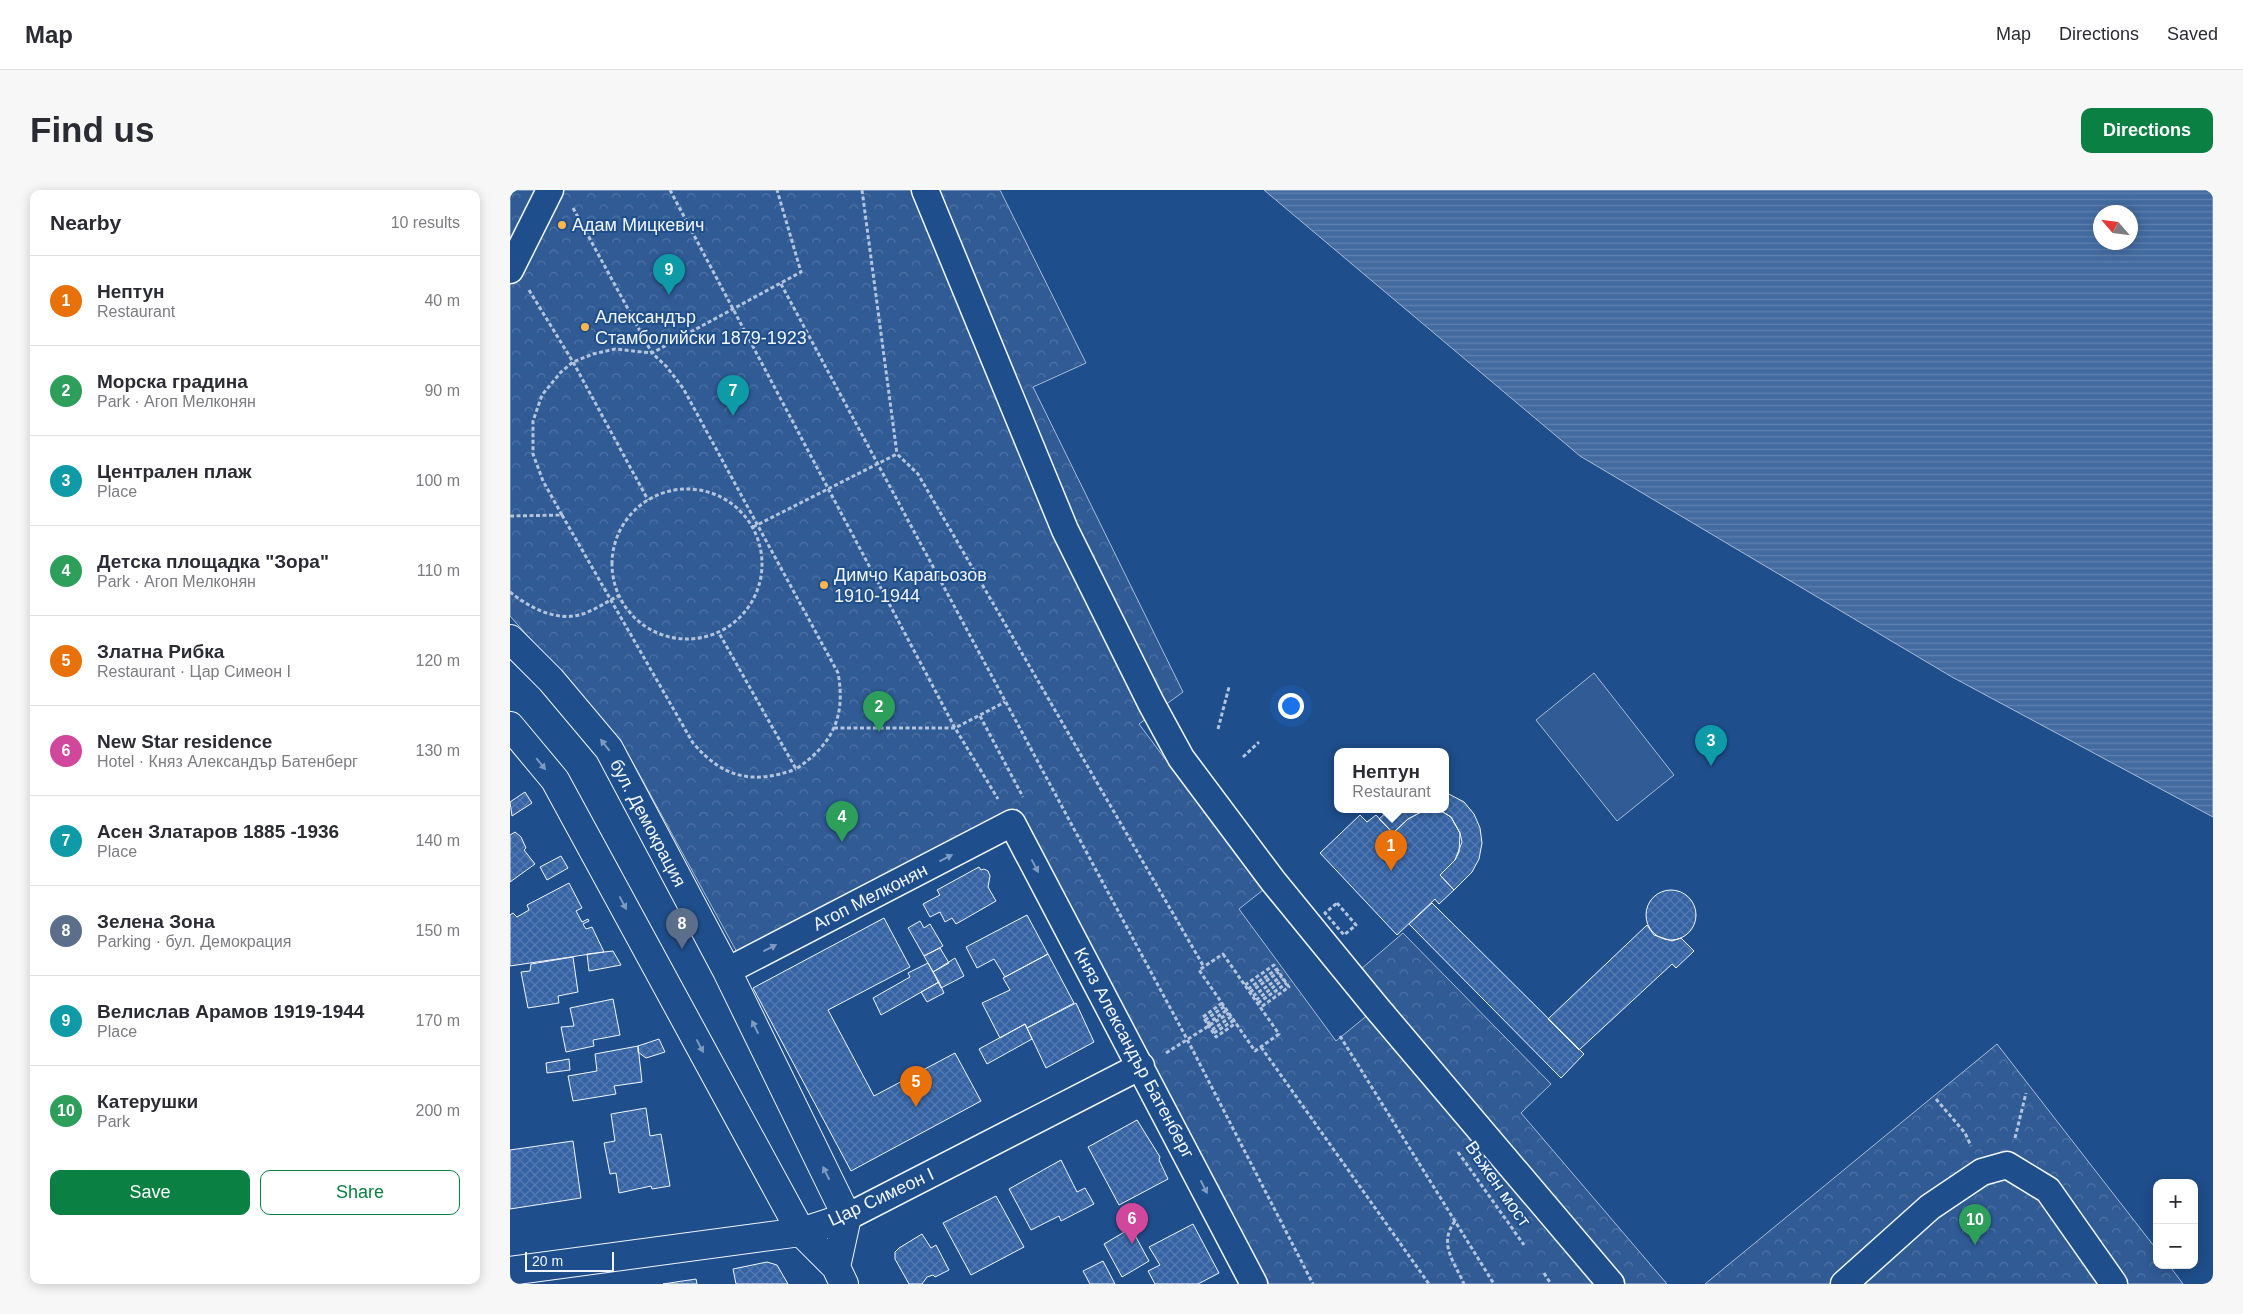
<!DOCTYPE html>
<meta charset="utf-8">
<style>
:root{--surface:#fff;--page:#f7f7f7;--text:#2b2b33;--muted:#7c7c81;--line:#e1e1e2;--accent:#0b8043}
body{margin:0;font-family:Arial,sans-serif;background:var(--page);color:var(--text)}
.controls{position:absolute;right:15px;bottom:15px;display:grid;overflow:hidden;border-radius:10px;box-shadow:0 2px 12px #0003}
.controls button{width:45px;height:45px;display:grid;place-items:center;padding:0;border:0;border-bottom:1px solid var(--line);background:var(--surface);color:var(--text);font:25px sans-serif}
.compass{position:absolute;left:1583px;top:15px;width:45px;height:45px;border-radius:50%;background:var(--surface);box-shadow:0 2px 12px #0003;rotate:298deg}
.scale{position:absolute;left:15px;bottom:12px;width:89px;box-sizing:border-box;padding-left:5px;border:2px solid #f2f6ff;border-top:0;font-size:14px;line-height:18px;white-space:nowrap;color:#f2f6ff;-webkit-text-stroke:4px #1f4e8c;paint-order:stroke}
.you{position:absolute;left:780px;top:515px;width:18px;height:18px;margin:-12px;border:4px solid #fff;border-radius:50%;background:#1a73e8;box-shadow:0 0 0 8px #1a73e833}
.badge{display:grid;place-items:center;width:32px;height:32px;border-radius:50%;background:var(--accent);color:#fff;font-size:16px;font-weight:700}
.pin{position:absolute;translate:-50% -41px;filter:drop-shadow(0 1px 2px #0008)}
.pin::after{content:'';position:absolute;top:26px;width:18px;height:15px;background:inherit;clip-path:polygon(0 0,100% 0,50% 100%)}
.popup{position:absolute;left:824px;top:558px;width:115px;height:65px;box-sizing:border-box;display:grid;place-content:center;border-radius:10px;background:var(--surface);filter:drop-shadow(0 1px 4px #0005);font-size:16px;white-space:nowrap;color:var(--muted)}
.popup b{font-size:19px;color:var(--text)}
.popup::after{content:'';position:absolute;left:50%;top:100%;margin-left:-10px;border:10px solid transparent;border-top-color:var(--surface)}
.list{margin:0;padding:0;list-style:none}
h2{display:flex;justify-content:space-between;align-items:center;height:65px;margin:0;padding:0 20px;font-size:21px}
h2 small{font-size:16px;font-weight:400;color:var(--muted)}
.list li{display:grid;grid-template-columns:32px 1fr auto;gap:15px;align-items:center;box-sizing:border-box;height:90px;padding:0 20px;border-top:1px solid var(--line)}
.list b{display:block;font-size:19px;white-space:nowrap}
.list p{margin:0;font-size:16px;white-space:nowrap;color:var(--muted)}
.list em{font-size:16px;font-style:normal;color:var(--muted)}
.actions{display:flex;gap:10px;padding:15px 20px}
.actions a{flex:1;padding:11px 0;border:1px solid var(--accent);border-radius:10px;text-align:center;font-size:18px;color:var(--accent)}
.actions .main{background:var(--accent);color:#fff}
.map{position:relative;flex:none;width:1703px;height:1094px;overflow:hidden;border-radius:10px}
header{display:flex;align-items:center;gap:30px;box-sizing:border-box;height:70px;padding:0 25px;background:var(--surface);border-bottom:1px solid var(--line)}
header strong{font-size:24px}
nav{display:flex;gap:28px;margin-inline-start:auto;font-size:18px}
.intro{display:flex;align-items:center;justify-content:space-between;box-sizing:border-box;height:120px;padding:0 30px}
h1{margin:0;font-size:35px}
.button{padding:12px 22px;border-radius:10px;background:var(--accent);color:#fff;font-size:18px;font-weight:700}
main{display:flex;gap:30px;padding:0 30px}
aside{flex:1;background:var(--surface);border-radius:10px;box-shadow:0 2px 12px #0003}
.map>svg:first-child{display:block}
.forest{fill:url(#forest-crowns);stroke:#a8bbd7}
.pitch{fill:#305b95;stroke:#a8bbd7}
.water{fill:url(#water-rules);stroke:#a8bbd7;fill-rule:evenodd}
.building{fill:url(#building-cross-hatch);stroke:#f2f6ff}
.lines{fill:none;stroke-linecap:round;stroke-linejoin:round}
.street-casing{stroke:#f2f6ff;stroke-width:29}
.secondary-casing{stroke:#f2f6ff;stroke-width:30}
.path{stroke:#b3c4dc;stroke-width:3;stroke-dasharray:4 2.5;stroke-linecap:butt}
.street{stroke:#1f4e8c;stroke-width:26}
.secondary{stroke:#1f4e8c;stroke-width:28}
.oneway{fill:#7e9ac0}
.poi-dot{fill:#ffb74d;stroke:#1f4e8c;stroke-width:2}
.labels{text-anchor:middle;stroke-width:4;stroke-linejoin:round;paint-order:stroke}
.poi-label{font-size:18px;fill:#f2f6ff;stroke:#1f4e8c;text-anchor:start}
.street-label{font-size:18px;fill:#f2f6ff;stroke:#1f4e8c}
</style>
<header>
<strong>Map</strong>
<nav><a>Map</a><a>Directions</a><a>Saved</a></nav>
</header>
<div class="intro"><h1>Find us</h1><a class="button">Directions</a></div>
<main>
<aside>
<h2>Nearby<small>10 results</small></h2>
<ul class="list">
<li><span class="badge" style="background:#e8710a">1</span><div><b>Нептун</b><p>Restaurant</p></div><em>40 m</em></li>
<li><span class="badge" style="background:#2e9e5b">2</span><div><b>Морска градина</b><p>Park · Агоп Мелконян</p></div><em>90 m</em></li>
<li><span class="badge" style="background:#0f9aa8">3</span><div><b>Централен плаж</b><p>Place</p></div><em>100 m</em></li>
<li><span class="badge" style="background:#2e9e5b">4</span><div><b>Детска площадка &quot;Зора&quot;</b><p>Park · Агоп Мелконян</p></div><em>110 m</em></li>
<li><span class="badge" style="background:#e8710a">5</span><div><b>Златна Рибка</b><p>Restaurant · Цар Симеон I</p></div><em>120 m</em></li>
<li><span class="badge" style="background:#d1479c">6</span><div><b>New Star residence</b><p>Hotel · Княз Александър Батенберг</p></div><em>130 m</em></li>
<li><span class="badge" style="background:#0f9aa8">7</span><div><b>Асен Златаров 1885 -1936</b><p>Place</p></div><em>140 m</em></li>
<li><span class="badge" style="background:#5c6f8a">8</span><div><b>Зелена Зона</b><p>Parking · бул. Демокрация</p></div><em>150 m</em></li>
<li><span class="badge" style="background:#0f9aa8">9</span><div><b>Велислав Арамов 1919-1944</b><p>Place</p></div><em>170 m</em></li>
<li><span class="badge" style="background:#2e9e5b">10</span><div><b>Катерушки</b><p>Park</p></div><em>200 m</em></li>
</ul>
<div class="actions"><a class="main">Save</a><a>Share</a></div>
</aside>
<div class="map">
<svg width="1703" height="1094" viewBox="0 0 1703 1094">
<defs>
<pattern id="forest-crowns" width="20" height="18" patternUnits="userSpaceOnUse" patternTransform="scale(1.25)"><rect width="20" height="18" fill="#305b95"/><path d="M2 6a3 3 0 1 1 6 0M12 15a3 3 0 1 1 6 0" fill="none" stroke="#4e73a5"/></pattern>
<pattern id="water-rules" width="6" height="5" patternUnits="userSpaceOnUse" patternTransform="scale(1.25)"><rect width="6" height="5" fill="#446ba0"/><path d="M0 2.5h6" fill="none" stroke="#5f81ae"/></pattern>
<pattern id="building-cross-hatch" width="8" height="8" patternUnits="userSpaceOnUse" patternTransform="scale(1.25)"><rect width="8" height="8" fill="#3563a3"/><path d="M0 0l8 8M0 8l8-8" fill="none" stroke="#537ab1"/></pattern>
</defs>
<rect width="100%" height="100%" fill="#1f4e8c"/>
<!-- forest -->
<path class="forest" d="M0 0H490L576 173 523 197 673 502 629 534 753 700 729 719 826 851 876 810 851 779 893 743 1041 894 1011 923 1157 1094H759L507 619 229 766 111 551 0 426Z
M1487 854 1647 1060V1075H1659L1673 1094H1195Z"/>
<!-- pitch -->
<path class="pitch" d="M1084 483 1164 585 1107 631 1026 530Z"/>
<!-- water -->
<path class="water" d="M754 0H1703V627L1442 487 1070 266ZM1590 22H1620V52H1590Z"/>
<!-- building -->
<path class="building" d="M15 602 22 613 2 626 0 612Z
M935 602 954 612 964 624 970 638 972 653 969 669 962 682 944 700 930 685 945 670 952 652 950 643 941 627 933 622 915 620 898 629 883 643 869 629 879 620H935Z
M915 620 933 622 941 627 950 643 949 662 945 670 930 685 944 700 929 714 925 709 887 745 810 663 850 625 857 632 866 625 883 643 898 629Z
M5 642 11 647 16 658 14 660 25 674 0 692V645Z
M51 666 58 678 37 690 30 677Z
M469 677 471 680 474 679 478 681 480 686 478 697 486 711 446 734 442 728 435 732 430 722 420 727 413 714 430 705 427 700Z
M59 693 72 718 66 721 72 732 78 729 79 731 73 734 76 739 82 737 94 762 0 776V725L3 723 7 727 19 720 17 715Z
M1136 725a25 25 0 1 1 50 0a25 25 0 1 1-50 0Z
M922 713 1074 864 1051 888 899 734Z
M517 725 538 764 495 787 484 769 467 778 456 757Z
M374 728 400 777 318 820 364 906 445 863 471 911 341 981 243 798Z
M410 731 414 738 420 734 433 756 414 766 398 738Z
M1137 735 1144 745 1162 751 1171 748 1184 761 1166 778 1162 774 1069 860 1038 829Z
M430 758 439 773 423 782 414 766Z
M103 761 111 775 79 781 77 764Z
M538 764 564 813 517 838 515 834 490 848 472 813 500 800 493 788Z
M63 767 68 802 48 806 49 813 18 818 11 782 20 781 21 774Z
M445 768 454 786 431 798 423 782Z
M418 773 429 792 371 825 363 808 400 787 398 783Z
M429 792 434 803 417 812 411 802Z
M103 809 110 845 83 850 84 856 56 862 51 837 64 836 60 818Z
M566 813 584 852 536 878 517 838Z
M515 834 522 849 477 874 469 859Z
M149 849 155 862 136 868 128 862V856Z
M128 856 132 892 104 896 106 904 63 911 58 886 87 881 85 864Z
M59 869 60 880 37 883 36 873Z
M136 918 140 946 151 944 160 996 142 999 141 996 109 1003 106 983 100 984 94 953 105 951 101 924Z
M627 930 650 967 649 970 658 989 609 1015 578 957Z
M63 951 71 1008 0 1019V960Z
M551 970 567 1002 575 998 584 1014 551 1031 549 1026 521 1040 499 999Z
M486 1006 514 1057 461 1085 433 1033Z
M683 1034 709 1083 688 1094H645L638 1081 650 1075 639 1057Z
M621 1038 639 1071 612 1087 594 1054Z
M412 1044 421 1058 426 1055 439 1080 425 1087 423 1085 417 1087 412 1094H399L385 1069V1062L389 1058Z
M593 1071 605 1094H580L573 1081Z
M257 1072 267 1075 278 1094H226L223 1079Z
M186 1089 187 1094H153Z"/>
<g class="lines">
<!-- street casing -->
<g class="street-casing">
<path id="street" d="M415 0 555 340 641 513 671 568 763 691 866 817 1101 1094
M0 80 40 0
M217 781 502 633 744 1094
M337 1027 631 876
M1334 1094 1420 1017 1472 982 1497 975 1538 1000 1604 1094"/>
</g>
<!-- secondary casing -->
<g class="secondary-casing">
<path id="secondary" d="M0 449 41 490 99 559 217 781 337 1027
M0 536 45 590 291 1042 326 1077 334 1094
M326 1077 337 1027
M0 1081 291 1042 337 1027"/>
</g>
<!-- path -->
<path class="path" d="M160 0 445 538 488 609
M352 0 387 264
M63 18 142 163 156 176 173 198 328 483C336 526 323 554 286 579L209 443
M271 94 678 851 803 1094
M19 100 63 172 138 310
M102 374a75 75 0 1 1 150 0a75 75 0 1 1-150 0Z
M52 325 183 553C213 588 243 595 286 579
M0 326 52 325 33 291 23 264V231L32 205 51 182 63 172 83 164 105 159 142 163 291 82 267 0
M243 337 387 264 408 284 694 777
M0 402C19 417 44 431 69 425 82 422 96 412 108 406
M470 526 513 607
M324 538H445L495 512
M708 539 719 497
M733 567 749 552
M827 713 846 735 834 745 815 723Z
M713 764 769 844 745 861 689 780Z
M735 795 764 775 779 797 751 817
M738 799 767 779
M740 802 769 782
M743 806 772 786
M746 810 774 789
M712 813 693 827 706 847 726 833
M748 813 777 793
M695 830 715 816
M697 834 717 820
M702 840 722 826
M704 843 724 830
M830 846 984 1094
M751 857 919 1094
M656 863 719 823
M1426 909 1455 943 1461 956
M1505 948 1516 903
M948 962 1014 1055
M945 1031C928 1054 944 1071 954 1094
M1034 1083 1041 1094"/>
<!-- street -->
<use href="#street" class="street"/>
<!-- secondary -->
<use href="#secondary" class="secondary"/>
</g>
<!-- one-way arrows -->
<defs><path id="oneway-solid" d="M-6-.8H1V-3.2L6.5 0L1 3.2V.8H-6Z" transform="scale(1.25)"/></defs>
<g class="oneway">
<use href="#oneway-solid" transform="translate(95 555) rotate(-128)"/>
<use href="#oneway-solid" transform="translate(31 574) rotate(51)"/>
<use href="#oneway-solid" transform="translate(436 668) rotate(-27)"/>
<use href="#oneway-solid" transform="translate(525 676) rotate(62)"/>
<use href="#oneway-solid" transform="translate(113 713) rotate(62)"/>
<use href="#oneway-solid" transform="translate(260 758) rotate(-27)"/>
<use href="#oneway-solid" transform="translate(245 837) rotate(-116)"/>
<use href="#oneway-solid" transform="translate(190 856) rotate(62)"/>
<use href="#oneway-solid" transform="translate(316 983) rotate(-116)"/>
<use href="#oneway-solid" transform="translate(694 997) rotate(63)"/>
</g>
<!-- markers -->
<g class="poi-dot">
<circle cx="52" cy="35" r="5"/>
<circle cx="75" cy="137" r="5"/>
<circle cx="314" cy="395" r="5"/>
</g>
<g class="labels">
<!-- poi labels -->
<g class="poi-label">
<text x="62" y="41">Адам Мицкевич</text>
<text x="85" y="133">Александър<tspan x="85" dy="21">Стамболийски 1879-1923</tspan></text>
<text x="324" y="391">Димчо Карагьозов<tspan x="324" dy="21">1910-1944</tspan></text>
</g>
<!-- street labels -->
<g class="street-label">
<text transform="translate(138 633) rotate(62)" y="6">бул. Демокрация</text>
<text transform="translate(360 707) rotate(-27)" y="6">Агоп Мелконян</text>
<text transform="translate(624 863) rotate(62)" y="6">Княз Александър Батенберг</text>
<text transform="translate(988 994) rotate(55)" y="6">Въжен мост</text>
<text transform="translate(371 1007) rotate(-25)" y="6">Цар Симеон I</text>
</g>
</g>
</svg>
<div class="controls">
<button>+</button>
<button>−</button>
</div>
<svg class="compass" viewBox="-18 -18 36 36"><path d="M0-13l5 13h-10z" fill="#e53935"/><path d="M0 13l5-13h-10z" fill="#7c7c81"/></svg>
<div class="scale">20 m</div>
<div class="you"></div>
<div class="pin badge" style="left:881px;top:681px;background:#e8710a">1</div>
<div class="popup"><b>Нептун</b>Restaurant</div>
<div class="pin badge" style="left:369px;top:542px;background:#2e9e5b">2</div>
<div class="pin badge" style="left:1201px;top:576px;background:#0f9aa8">3</div>
<div class="pin badge" style="left:332px;top:652px;background:#2e9e5b">4</div>
<div class="pin badge" style="left:406px;top:917px;background:#e8710a">5</div>
<div class="pin badge" style="left:622px;top:1054px;background:#d1479c">6</div>
<div class="pin badge" style="left:223px;top:226px;background:#0f9aa8">7</div>
<div class="pin badge" style="left:172px;top:759px;background:#5c6f8a">8</div>
<div class="pin badge" style="left:159px;top:105px;background:#0f9aa8">9</div>
<div class="pin badge" style="left:1465px;top:1055px;background:#2e9e5b">10</div>
</div>
</main>
